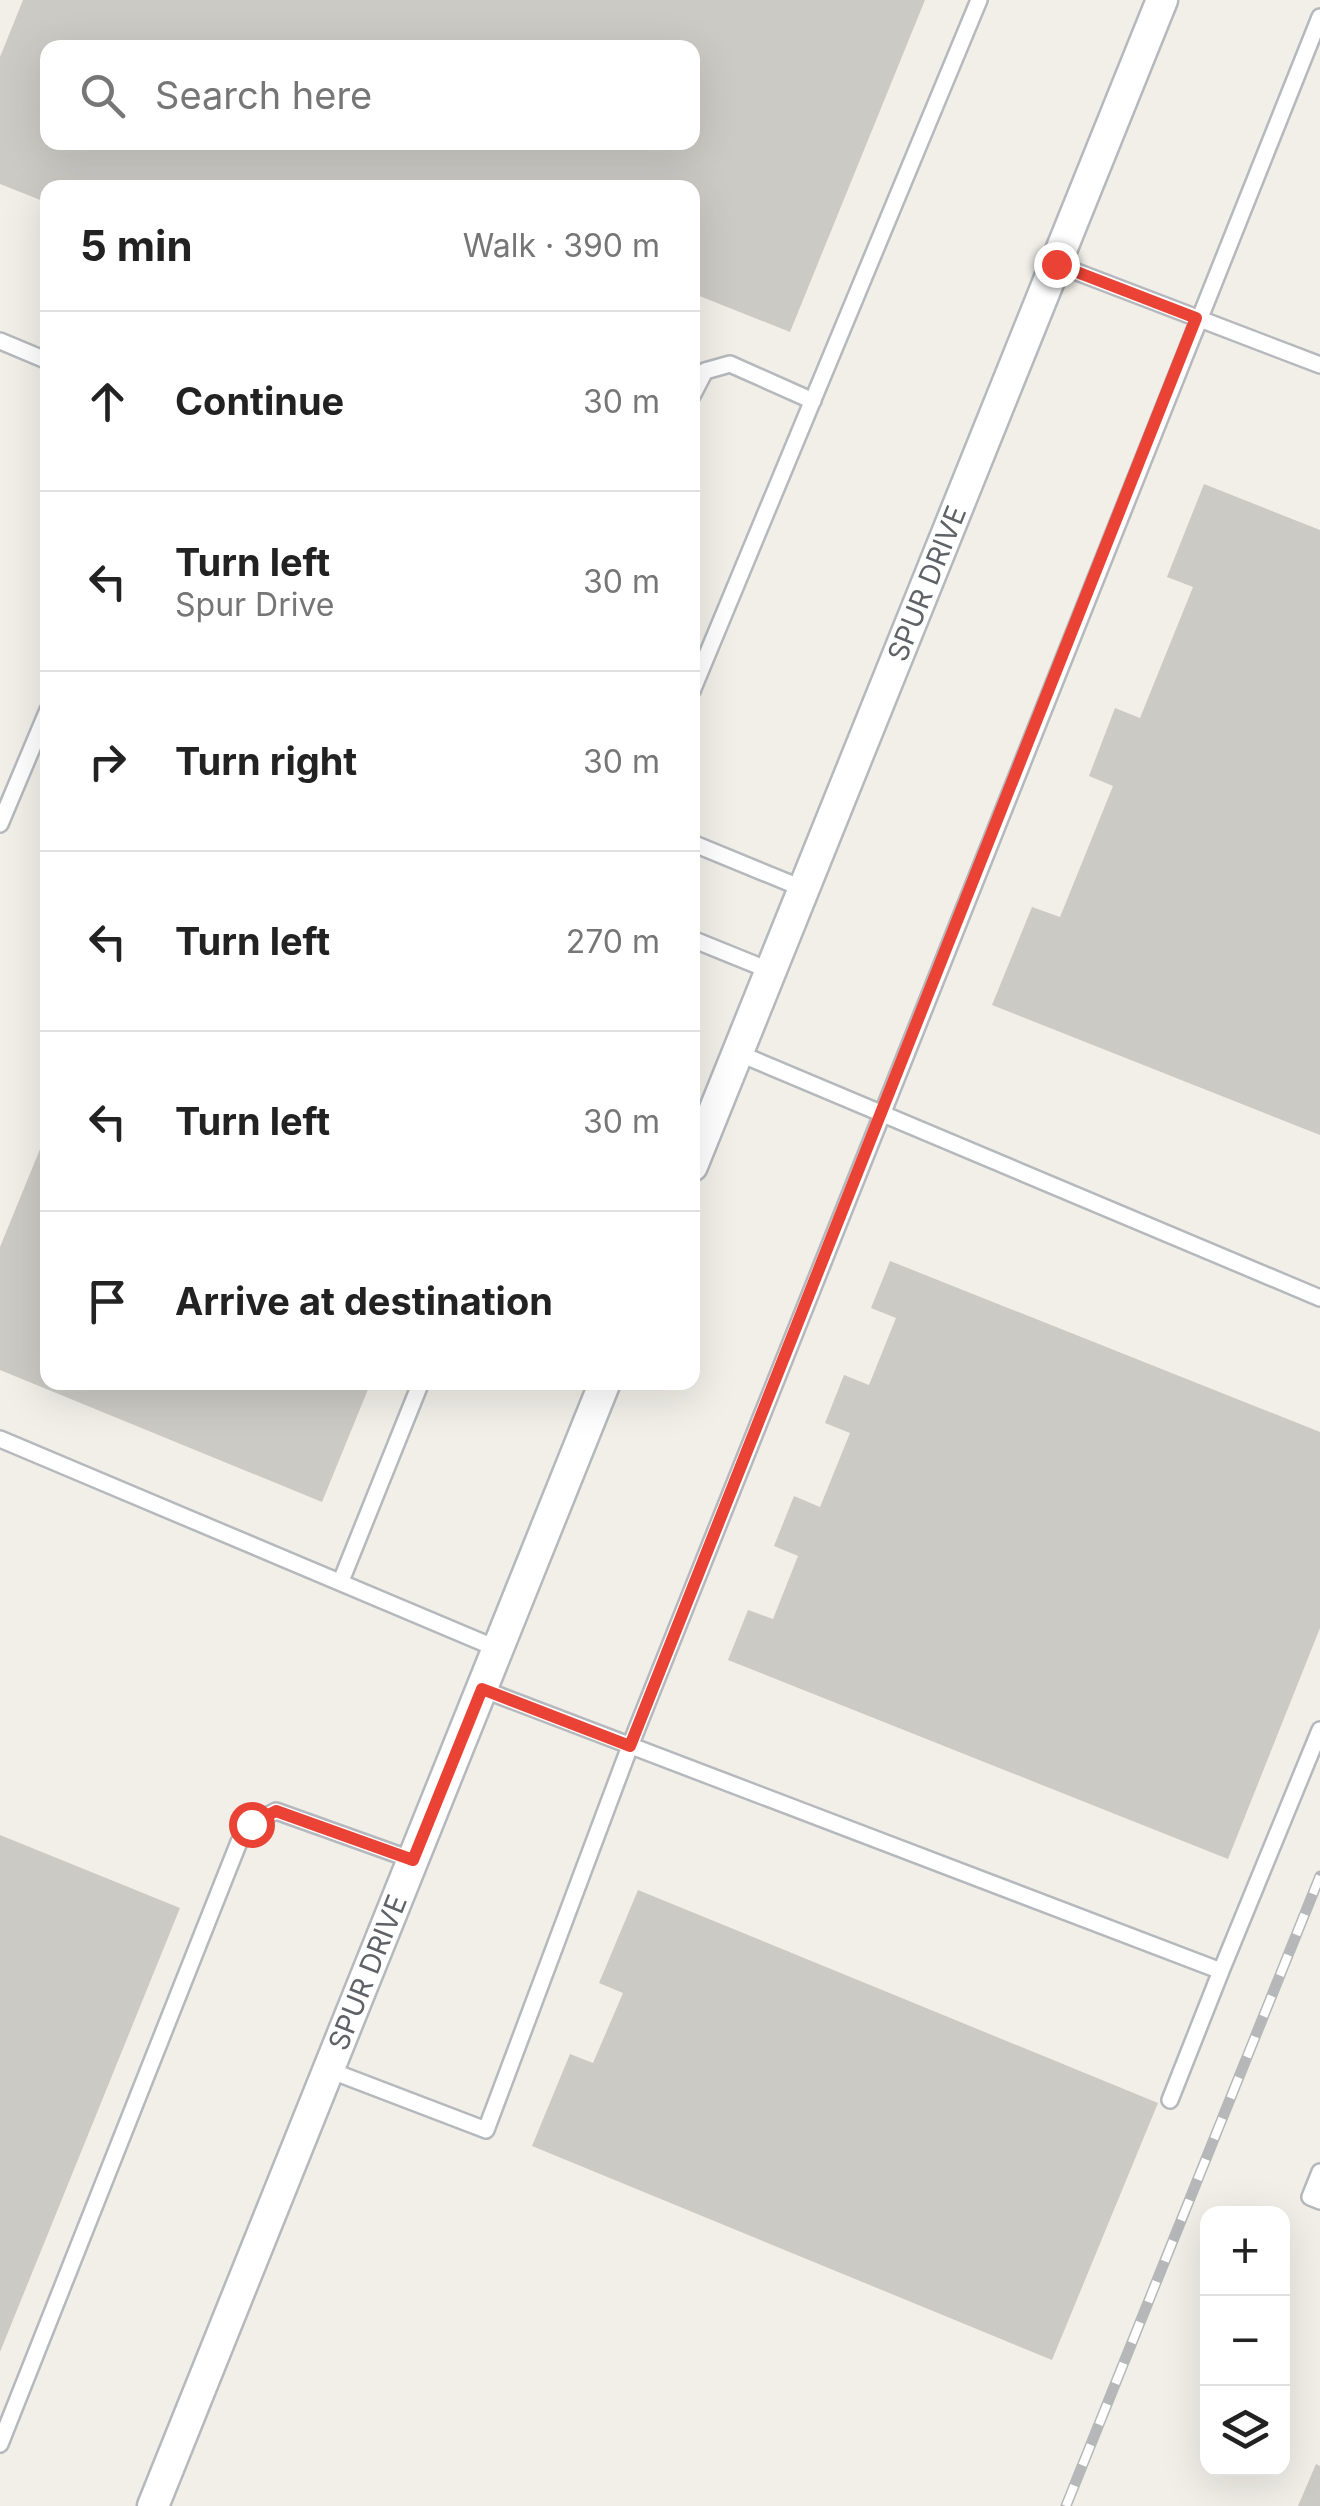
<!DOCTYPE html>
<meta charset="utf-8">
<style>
:root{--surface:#fff;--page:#f6f6f6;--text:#222;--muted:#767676;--line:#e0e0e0}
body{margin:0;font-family:Inter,sans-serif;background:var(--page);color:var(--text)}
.controls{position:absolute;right:30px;bottom:30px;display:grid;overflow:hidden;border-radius:20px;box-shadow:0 10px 40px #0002}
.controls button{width:90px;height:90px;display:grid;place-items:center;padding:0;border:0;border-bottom:2px solid var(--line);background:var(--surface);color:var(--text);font:50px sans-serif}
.stop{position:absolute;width:30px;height:30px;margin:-22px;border:8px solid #ea4335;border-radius:50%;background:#fff}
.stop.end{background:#ea4335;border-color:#fff;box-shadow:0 2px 10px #0008}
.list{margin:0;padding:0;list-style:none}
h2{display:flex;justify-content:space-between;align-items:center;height:130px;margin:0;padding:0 40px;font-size:42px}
h2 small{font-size:32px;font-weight:400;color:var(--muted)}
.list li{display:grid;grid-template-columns:65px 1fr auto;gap:30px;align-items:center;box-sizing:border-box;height:180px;padding:0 40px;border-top:2px solid var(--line)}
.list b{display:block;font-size:38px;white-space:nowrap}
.list p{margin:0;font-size:32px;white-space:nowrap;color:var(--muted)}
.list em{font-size:32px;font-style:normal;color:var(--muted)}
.icon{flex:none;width:55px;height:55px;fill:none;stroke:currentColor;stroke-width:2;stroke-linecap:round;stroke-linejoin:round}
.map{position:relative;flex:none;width:1320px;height:2506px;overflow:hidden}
.search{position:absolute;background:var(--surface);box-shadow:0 10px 40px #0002;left:40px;top:40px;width:660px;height:110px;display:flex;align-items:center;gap:25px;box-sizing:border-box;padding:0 35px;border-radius:20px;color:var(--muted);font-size:38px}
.panel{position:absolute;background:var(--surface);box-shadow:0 10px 40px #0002;left:40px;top:180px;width:660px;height:1210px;border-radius:20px}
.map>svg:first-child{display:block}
.building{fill:#cccac5;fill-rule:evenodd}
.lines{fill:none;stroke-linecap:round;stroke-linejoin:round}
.lane-casing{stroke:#b5b8bc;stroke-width:20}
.street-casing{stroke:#b5b8bc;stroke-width:35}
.lane{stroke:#fff;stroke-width:15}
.street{stroke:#fff;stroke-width:30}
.rail-casing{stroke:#b6b7b8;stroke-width:11}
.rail{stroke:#fff;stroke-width:8;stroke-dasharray:22;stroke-linecap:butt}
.route{stroke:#ea4335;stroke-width:12}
.labels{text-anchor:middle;stroke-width:8;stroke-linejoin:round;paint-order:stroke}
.street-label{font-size:28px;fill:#5f6368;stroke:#fff}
</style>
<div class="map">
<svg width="1320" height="2506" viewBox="0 0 1320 2506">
<rect width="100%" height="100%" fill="#f1efe8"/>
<!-- building -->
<path class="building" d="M23 0H925L790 332 692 293V188H48V203L0 184V57ZM48 48H692V142H48Z
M1204 484 1320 530V1135L992 1005 1032 907 1060 917 1113 786 1089 776 1115 708 1140 718 1193 587 1167 577Z
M47 1132 48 1382H371L322 1502 0 1370V1247Z
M890 1261 1320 1432V1628L1228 1859 728 1660 748 1610 773 1619 798 1556 774 1546 794 1496 820 1507 850 1433 825 1423 844 1375 869 1385 896 1318 871 1308Z
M0 1835 180 1908 0 2352Z
M638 1890 1158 2103 1052 2360 532 2146 570 2054 593 2063 623 1993 599 1983Z
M1316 2464 1320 2466V2506H1298Z"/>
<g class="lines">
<!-- lane casing -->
<g class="lane-casing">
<path id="lane" d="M1056 264 1320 365
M0 341 48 361
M692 396 705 371 730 364 813 401
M692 691 979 0
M0 824 48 710
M692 843 804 889
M692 939 771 971
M738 1053 1320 1298
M0 1439 498 1649
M341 1581 421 1382
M482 1689 1221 1971 1320 1730
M329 2070 486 2130 630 1746 1320 17
M1170 2100 1221 1971
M1320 2172 1310 2197 1320 2201
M0 2444 239 1842 251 1824 276 1811 413 1860"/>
</g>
<!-- street casing -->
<g class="street-casing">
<g id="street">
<path id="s1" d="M692 1166 1162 0"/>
<path id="s2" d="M153 2506 605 1382"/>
</g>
</g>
<!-- lane -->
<use href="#lane" class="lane"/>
<!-- street -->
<use href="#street" class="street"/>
<!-- rail casing -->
<g class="rail-casing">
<path id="rail" d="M1066 2506 1320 1876"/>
</g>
<!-- rail -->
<use href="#rail" class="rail"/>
</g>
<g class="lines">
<!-- route -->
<path class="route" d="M251 1824 276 1811 413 1860 482 1689 630 1746 1196 318 1056 264"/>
</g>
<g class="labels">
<!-- street labels -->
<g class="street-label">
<text dy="10" stroke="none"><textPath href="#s1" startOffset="628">SPUR DRIVE</textPath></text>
<text dy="10" stroke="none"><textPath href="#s2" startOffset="575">SPUR DRIVE</textPath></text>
</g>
</g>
</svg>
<div class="controls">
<button>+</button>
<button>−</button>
<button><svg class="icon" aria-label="layers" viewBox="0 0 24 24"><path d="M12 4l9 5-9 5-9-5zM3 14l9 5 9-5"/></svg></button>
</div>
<div class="stop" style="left:251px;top:1824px"></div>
<div class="stop end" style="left:1056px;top:264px"></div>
<div class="search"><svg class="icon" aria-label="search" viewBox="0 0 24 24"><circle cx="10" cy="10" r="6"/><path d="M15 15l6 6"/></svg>Search here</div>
<section class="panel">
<h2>5 min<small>Walk · 390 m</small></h2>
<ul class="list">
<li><svg class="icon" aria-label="ahead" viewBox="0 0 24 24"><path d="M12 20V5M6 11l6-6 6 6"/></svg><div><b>Continue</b></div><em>30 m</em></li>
<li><svg class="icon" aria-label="left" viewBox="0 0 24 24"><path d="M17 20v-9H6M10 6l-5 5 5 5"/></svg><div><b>Turn left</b><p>Spur Drive</p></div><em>30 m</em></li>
<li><svg class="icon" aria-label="right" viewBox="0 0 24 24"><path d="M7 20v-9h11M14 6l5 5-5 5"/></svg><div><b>Turn right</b></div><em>30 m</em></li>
<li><svg class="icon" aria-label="left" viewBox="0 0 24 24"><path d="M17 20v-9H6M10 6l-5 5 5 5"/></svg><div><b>Turn left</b></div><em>270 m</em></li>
<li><svg class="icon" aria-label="left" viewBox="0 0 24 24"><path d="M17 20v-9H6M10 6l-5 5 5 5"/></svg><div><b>Turn left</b></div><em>30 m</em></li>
<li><svg class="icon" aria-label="arrive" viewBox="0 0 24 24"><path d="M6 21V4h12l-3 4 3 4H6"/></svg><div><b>Arrive at destination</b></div></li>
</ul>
</section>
</div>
